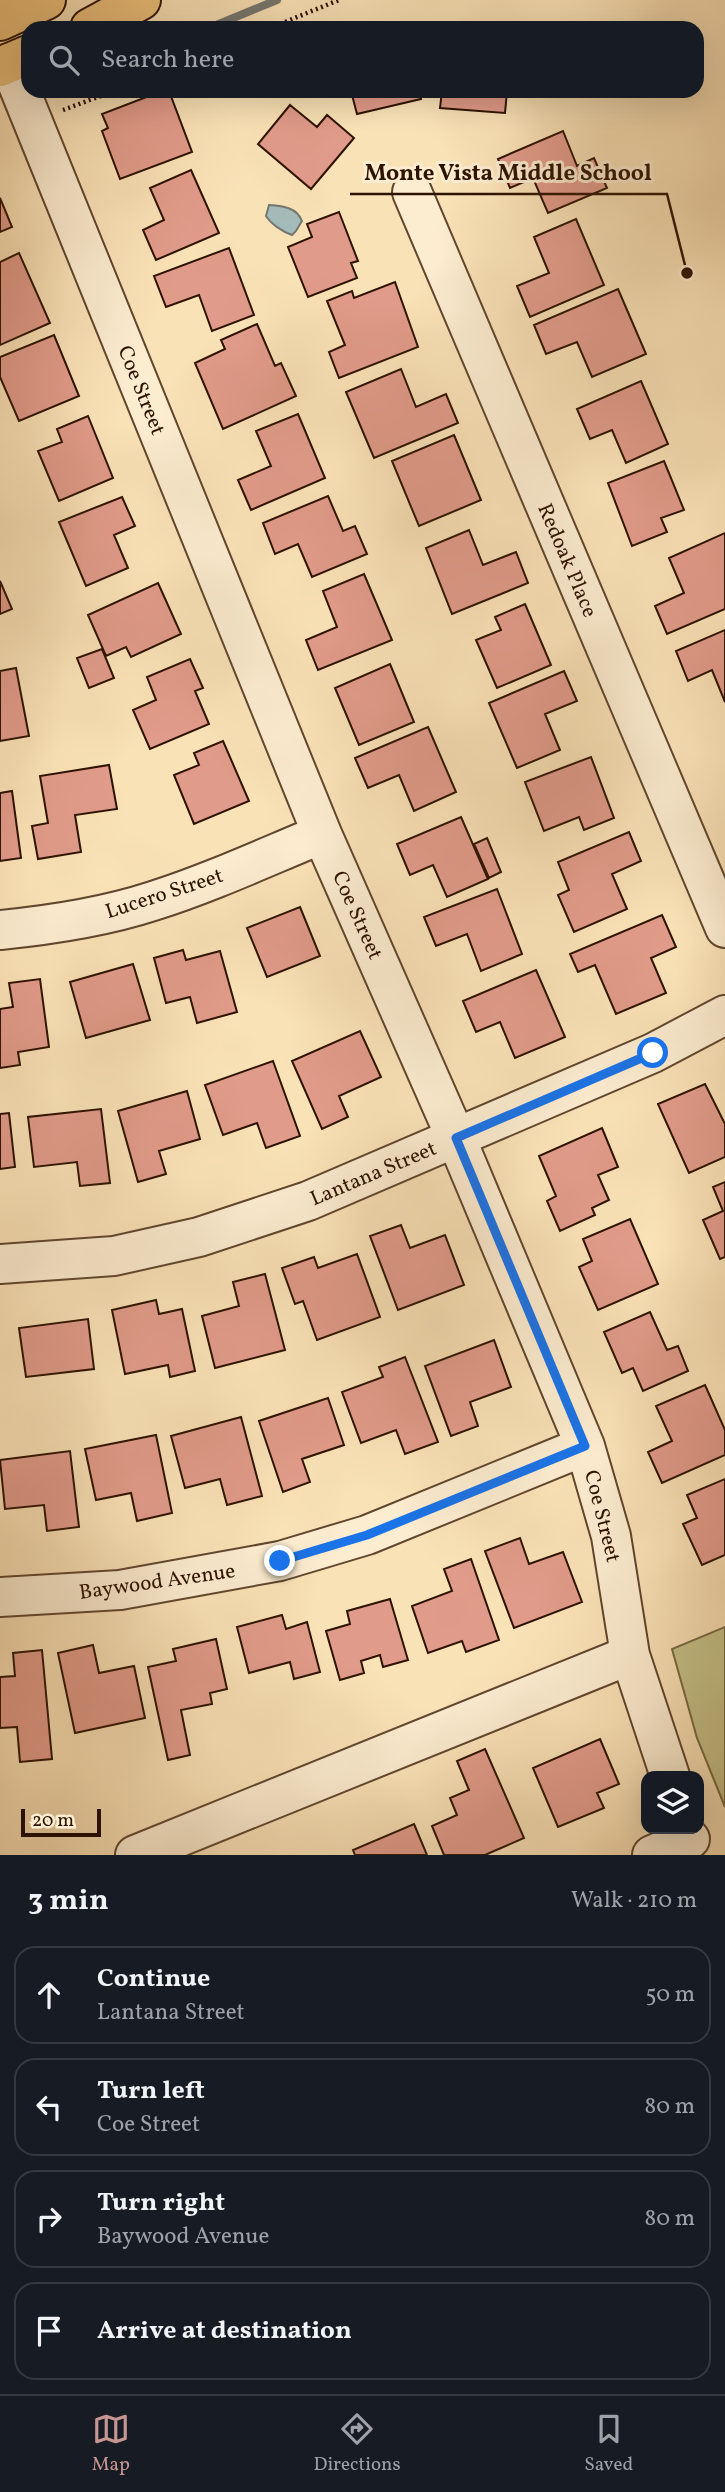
<!DOCTYPE html>
<meta charset="utf-8">
<style>
:root{--surface:#171b24;--page:#20242c;--text:#f1f3f6;--muted:#9ea1a6;--line:#363941;--accent:#c59692}
body{margin:0;font-family:Vollkorn,serif;background:var(--page);color:var(--text)}
.controls{position:absolute;right:21px;bottom:21px;display:grid;overflow:hidden;border-radius:14px;box-shadow:0 7px 28px #0002}
.controls button{width:63px;height:63px;display:grid;place-items:center;padding:0;border:0;border-bottom:2px solid var(--line);background:var(--surface);color:var(--text);font:35px sans-serif}
.scale{position:absolute;left:21px;bottom:18px;width:80px;box-sizing:border-box;padding-left:7px;border:4px solid #2d1200;border-top:0;font-size:19px;line-height:24px;white-space:nowrap;color:#2d1200;-webkit-text-stroke:5px #fcecd0;paint-order:stroke}
.stop{position:absolute;width:21px;height:21px;margin:-16px;border:5px solid #1a73e8;border-radius:50%;background:#fff}
.stop.end{background:#1a73e8;border-color:#fff;box-shadow:0 2px 7px #0008}
.list{margin:0;padding:0;list-style:none}
h2{display:flex;justify-content:space-between;align-items:center;height:91px;margin:0;padding:0 28px;font-size:30px}
h2 small{font-size:23px;font-weight:400;color:var(--muted)}
.list li{display:grid;grid-template-columns:46px 1fr auto;gap:21px;align-items:center;box-sizing:border-box;height:98px;margin:0 14px 14px;padding:0 14px;border:2px solid var(--line);border-radius:21px}
.list b{display:block;font-size:26px;white-space:nowrap}
.list p{margin:0;font-size:23px;white-space:nowrap;color:var(--muted)}
.list em{font-size:23px;font-style:normal;color:var(--muted)}
.icon{flex:none;width:38px;height:38px;fill:none;stroke:currentColor;stroke-width:2;stroke-linecap:round;stroke-linejoin:round}
.map{position:relative;flex:none;width:725px;height:1855px;overflow:hidden}
.search{position:absolute;background:var(--surface);box-shadow:0 7px 28px #0002;left:21px;right:21px;top:21px;height:77px;display:flex;align-items:center;gap:18px;box-sizing:border-box;padding:0 24px;border-radius:21px;color:var(--muted);font-size:26px}
.sheet{height:539px;background:var(--surface)}
nav{display:flex;justify-content:space-around;align-items:center;box-sizing:border-box;height:98px;border-top:2px solid var(--line);background:var(--surface);font-size:19px;color:var(--muted)}
nav a{display:grid;justify-items:center;gap:4px}
nav .on{color:var(--accent)}
.map>svg:first-child{display:block}
.green{fill:#c5c189;stroke:#796a44;stroke-width:2}
.water{fill:#a3bbb9;stroke:#74776f;stroke-width:2}
.lines{fill:none;stroke-linecap:round;stroke-linejoin:round}
.stream{stroke:#74776f;stroke-width:8}
.building{fill:#e19b8a;stroke:#2d1200;stroke-width:2}
.minor-casing{stroke:#60462e;stroke-width:42}
.major-casing{stroke:#2d1200;stroke-width:42}
.path{stroke:#2d1200;stroke-width:4.5;stroke-dasharray:2 3.5;stroke-linecap:butt}
.minor{stroke:#fcecd0;stroke-width:38}
.major{stroke:#edc17c;stroke-width:38}
.route{stroke:#1a73e8;stroke-width:9}
.labels{text-anchor:middle;stroke-width:6;stroke-linejoin:round;paint-order:stroke}
.street-label{font-size:21px;fill:#2d1200;stroke:#fcecd0}
.leader{fill:none;stroke:#2d1200;stroke-width:2.5}
.callout-dot{fill:#2d1200;stroke:#fcecd0;stroke-width:2.5}
.callout-label{font-size:23px;text-anchor:middle;font-weight:bold;fill:#2d1200;stroke:#fcecd0;stroke-width:6;stroke-linejoin:round;paint-order:stroke}
</style>
<div class="map">
<svg width="725" height="1855" viewBox="0 0 725 1855">
<rect width="100%" height="100%" fill="#fae2b7"/>
<filter id="stains"><feTurbulence type="fractalNoise" baseFrequency=".00286" numOctaves="4"/><feColorMatrix values="0 0 0 0 .2 0 0 0 0 .09 0 0 0 0 .02 0 0 0 .5 -.17"/></filter>
<radialGradient id="worn" r=".72"><stop offset=".6" stop-color="#630" stop-opacity="0"/><stop offset="1" stop-color="#630" stop-opacity=".3"/></radialGradient>
<!-- green -->
<path class="green" d="M725 1627V1807L697 1738 672 1649Z"/>
<!-- water -->
<path class="water" d="M269 205C282 206 297 207 302 221L296 231 292 235C283 232 271 224 266 216Z"/>
<g class="lines">
<!-- stream -->
<path class="stream" d="M209 28 277 0"/>
</g>
<!-- building -->
<path class="building" d="M162 91H169L192 152 120 179 102 131 108 128 102 114Z
M351 91H419L421 99 357 114Z
M442 91H507L505 113 440 108Z
M290 105 317 127 327 115 354 138 311 189 258 144Z
M563 131 577 166 594 158 607 188 548 213 533 178 510 188 498 159Z
M191 170 219 233 156 260 143 230 164 220 150 188Z
M0 198 12 227 0 232Z
M339 212 358 261 351 263 357 278 308 297 288 247 312 237 307 224Z
M576 219 604 285 530 317 517 286 549 273 534 237Z
M229 248 254 315 212 331 199 295 166 307 154 276Z
M19 253 50 323 0 345V262Z
M395 282 418 347 339 378 329 352 345 345 327 301 352 291 354 298Z
M618 289 646 354 592 377 577 342 546 354 534 325Z
M257 324 275 366 281 363 296 396 223 429 195 363 225 349 221 340Z
M54 335 79 396 19 421 0 377V357Z
M401 369 416 407 446 394 458 423 374 458 346 392Z
M641 381 668 444 626 463 612 430 590 439 577 409Z
M298 414 325 478 251 510 238 480 271 466 256 431Z
M88 416 113 478 59 501 38 451 62 442 57 429Z
M454 435 481 500 419 526 392 461Z
M664 461 684 510 661 518 667 532 632 546 608 483Z
M328 496 343 531 355 526 367 554 312 577 298 544 275 554 263 523Z
M122 497 135 526 114 535 128 568 86 586 59 522Z
M469 530 483 565 516 552 528 583 452 614 426 548Z
M725 533V609L667 634 655 606 684 593 669 558Z
M364 574 392 640 318 670 306 640 337 627 323 591Z
M0 581 12 609 0 614Z
M158 583 181 634 131 657 126 647 106 656 88 615Z
M525 604 551 665 497 688 476 640 501 630 495 617Z
M725 630V702L712 670 688 681 676 651Z
M102 649 114 678 89 688 77 658Z
M190 659 203 688 195 691 209 724 150 749 133 710 156 700 147 677Z
M390 664 414 722 359 745 335 688Z
M16 668 29 736 0 741V671Z
M564 671 577 701 545 714 560 750 517 768 489 703Z
M428 727 456 792 414 811 399 775 368 788 355 758Z
M223 741 249 801 194 824 174 775 199 765 194 753Z
M591 757 614 818 584 830 579 817 544 831 525 782Z
M109 765 117 809 75 815 81 852 38 859 32 826 48 823 40 776Z
M12 791 21 858 0 861V793Z
M461 817 488 879 447 897 433 865 410 875 397 844Z
M629 832 641 861 612 874 627 909 574 932 558 895 569 890 558 862Z
M487 838 501 872 489 878 474 844Z
M497 889 522 954 481 971 467 934 436 946 424 917Z
M300 907 320 956 267 977 247 928Z
M662 915 676 947 651 958 666 993 616 1014 595 965 578 972 570 954Z
M183 950 186 960 220 951 237 1012 197 1023 190 997 166 1003 154 958Z
M133 964 150 1020 86 1038 70 982Z
M536 970 565 1037 515 1058 500 1022 476 1032 463 1001Z
M40 979 49 1047 18 1052 20 1065 0 1068V1009L13 1007 9 983Z
M360 1031 381 1077 339 1096 348 1117 322 1129 292 1061Z
M273 1061 300 1136 266 1148 257 1123 223 1135 205 1085Z
M705 1084 725 1124V1157L689 1173 658 1104Z
M187 1091 200 1139 159 1151 166 1174 138 1182 118 1111Z
M101 1109 110 1183 80 1186 77 1162 34 1167 28 1117Z
M9 1113 15 1167 0 1169V1114Z
M602 1128 618 1167 598 1175 609 1200 592 1208 595 1215 560 1231 547 1201 556 1196 539 1156Z
M725 1182V1257L720 1259 703 1220 723 1211 713 1187Z
M630 1219 658 1284 598 1310 579 1267 592 1261 583 1239Z
M401 1225 410 1248 445 1235 464 1285 398 1310 370 1236Z
M357 1254 380 1317 317 1340 303 1301 295 1304 282 1268 314 1257 318 1268Z
M265 1274 285 1350 215 1368 202 1316 239 1306 233 1282Z
M156 1300 159 1314 182 1309 195 1371 170 1377 168 1365 125 1374 112 1310Z
M650 1312 667 1350 678 1346 688 1371 643 1391 633 1368 622 1373 604 1332Z
M88 1319 94 1369 26 1377 19 1328Z
M494 1340 511 1387 470 1402 478 1426 451 1436 425 1366Z
M405 1357 438 1442 405 1454 396 1430 361 1443 342 1392 383 1377 379 1367Z
M705 1385 725 1430V1455L662 1483 648 1452 672 1441 656 1406Z
M328 1398 344 1445 302 1459 310 1482 283 1492 259 1421Z
M241 1417 262 1496 227 1505 220 1479 185 1488 171 1436Z
M156 1435 172 1513 137 1521 131 1493 96 1500 85 1449Z
M70 1451 79 1527 47 1531 44 1505 5 1509 0 1460Z
M725 1479V1555L702 1565 683 1524 697 1518 687 1495Z
M520 1538 529 1564 563 1552 582 1602 514 1628 485 1551Z
M471 1559 499 1640 466 1652 462 1641 428 1653 412 1606 452 1591 444 1569Z
M390 1599 408 1660 383 1667 380 1655 361 1661 364 1673 340 1680 326 1631 350 1624 347 1611Z
M282 1615 286 1629 307 1622 320 1672 294 1679 290 1662 249 1673 237 1627Z
M216 1639 227 1689 210 1693 212 1704 181 1710 190 1755 168 1760 148 1667 176 1661 173 1649Z
M93 1645 99 1673 134 1666 145 1718 75 1733 58 1653Z
M42 1650 52 1759 20 1762 17 1727 0 1728V1677L15 1676 13 1653Z
M600 1739 619 1784 597 1793 604 1808 558 1827 533 1768Z
M485 1749 524 1838 485 1855H444L432 1826 457 1815 450 1798 469 1790 457 1761Z
M414 1824 427 1855H355L353 1850Z"/>
<g class="lines">
<!-- minor casing -->
<g class="minor-casing">
<path id="minor" d="M9 63 322 834 456 1138 585 1446 611 1536 630 1655 670 1776
M412 192 725 928
M0 930C51 925 104 917 153 901 210 883 266 857 322 834
M0 1264 114 1256 199 1237 308 1201 653 1053 725 1015
M0 1597 120 1590 280 1561 367 1535 585 1446
M135 1855 630 1655
M652 1855 690 1839"/>
</g>
<!-- major casing -->
<g class="major-casing">
<path id="major" d="M0 21 46 0
M90 28 141 0
M0 67 28 55"/>
</g>
<!-- path -->
<path class="path" d="M270 28 339 0
M63 110 114 91"/>
<!-- minor -->
<use href="#minor" class="minor"/>
<!-- major -->
<use href="#major" class="major"/>
</g>
<g class="lines">
<!-- route -->
<path class="route" d="M280 1561 367 1535 585 1446 456 1138 653 1053"/>
</g>
<g class="labels">
<!-- street labels -->
<g class="street-label">
<text transform="translate(142 390) rotate(68)" y="7">Coe Street</text>
<text transform="translate(568 560) rotate(67)" y="7">Redoak Place</text>
<text transform="translate(164 893) rotate(-18)" y="7">Lucero Street</text>
<text transform="translate(358 915) rotate(66)" y="7">Coe Street</text>
<text transform="translate(373 1173) rotate(-23)" y="7">Lantana Street</text>
<text transform="translate(603 1516) rotate(76)" y="7">Coe Street</text>
<text transform="translate(157 1581) rotate(-8)" y="7">Baywood Avenue</text>
</g>
</g>
<!-- callouts -->
<path class="leader" d="M687 273L667 194H350"/>
<circle class="callout-dot" cx="687" cy="273" r="7"/>
<g class="callout-label">
<text x="508" y="180">Monte Vista Middle School</text>
</g>
<rect width="100%" height="100%" filter="url(#stains)"/>
<rect width="100%" height="100%" fill="url(#worn)"/>
</svg>
<div class="controls">
<button><svg class="icon" aria-label="layers" viewBox="0 0 24 24"><path d="M12 4l9 5-9 5-9-5zM3 14l9 5 9-5"/></svg></button>
</div>
<div class="scale">20 m</div>
<div class="stop" style="left:653px;top:1053px"></div>
<div class="stop end" style="left:280px;top:1561px"></div>
<div class="search"><svg class="icon" aria-label="search" viewBox="0 0 24 24"><circle cx="10" cy="10" r="6"/><path d="M15 15l6 6"/></svg>Search here</div>
</div>
<section class="sheet">
<h2>3 min<small>Walk · 210 m</small></h2>
<ul class="list">
<li><svg class="icon" aria-label="ahead" viewBox="0 0 24 24"><path d="M12 20V5M6 11l6-6 6 6"/></svg><div><b>Continue</b><p>Lantana Street</p></div><em>50 m</em></li>
<li><svg class="icon" aria-label="left" viewBox="0 0 24 24"><path d="M17 20v-9H6M10 6l-5 5 5 5"/></svg><div><b>Turn left</b><p>Coe Street</p></div><em>80 m</em></li>
<li><svg class="icon" aria-label="right" viewBox="0 0 24 24"><path d="M7 20v-9h11M14 6l5 5-5 5"/></svg><div><b>Turn right</b><p>Baywood Avenue</p></div><em>80 m</em></li>
<li><svg class="icon" aria-label="arrive" viewBox="0 0 24 24"><path d="M6 21V4h12l-3 4 3 4H6"/></svg><div><b>Arrive at destination</b></div></li>
</ul>
</section>
<nav>
<a class="on"><svg class="icon" aria-label="map" viewBox="0 0 24 24"><path d="M3 6l6-2 6 2 6-2v14l-6 2-6-2-6 2zM9 4v14M15 6v14"/></svg>Map</a>
<a><svg class="icon" aria-label="directions" viewBox="0 0 24 24"><path d="M12 3l9 9-9 9-9-9zM9 14v-3h6M13 9l2 2-2 2"/></svg>Directions</a>
<a><svg class="icon" aria-label="saved" viewBox="0 0 24 24"><path d="M7 4h10v16l-5-4-5 4z"/></svg>Saved</a>
</nav>
